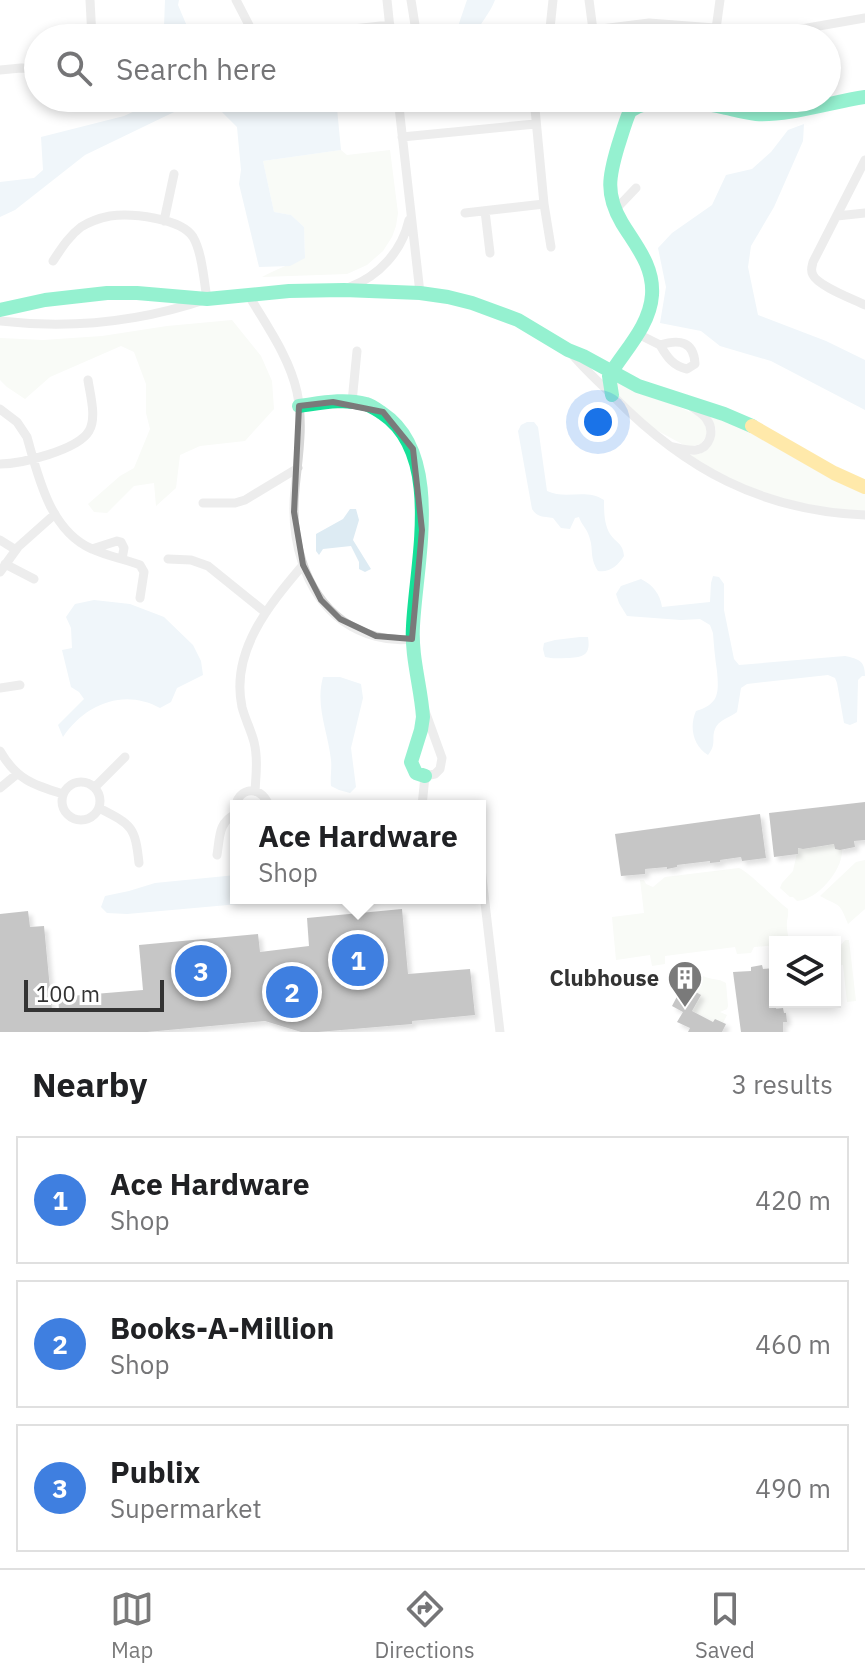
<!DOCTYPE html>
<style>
:root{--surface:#fff;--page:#f6f6f6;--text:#202124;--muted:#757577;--line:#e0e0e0;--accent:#7a7a7a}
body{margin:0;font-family:"IBM Plex Sans",sans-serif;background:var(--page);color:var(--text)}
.controls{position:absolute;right:24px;bottom:24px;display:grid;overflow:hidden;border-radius:0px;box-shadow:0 4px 12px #0003}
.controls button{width:72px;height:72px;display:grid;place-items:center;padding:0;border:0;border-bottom:2px solid var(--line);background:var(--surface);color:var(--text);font:40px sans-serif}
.scale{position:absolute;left:24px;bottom:20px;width:140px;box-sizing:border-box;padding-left:8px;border:4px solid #333;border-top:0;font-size:22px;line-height:28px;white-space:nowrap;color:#333;-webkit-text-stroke:6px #fff;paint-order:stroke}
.you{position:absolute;left:598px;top:422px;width:28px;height:28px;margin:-20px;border:6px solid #fff;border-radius:50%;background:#1a73e8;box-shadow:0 0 0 12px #1a73e833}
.badge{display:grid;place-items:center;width:52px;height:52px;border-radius:50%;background:var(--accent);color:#fff;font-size:26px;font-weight:700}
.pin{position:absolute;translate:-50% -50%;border:4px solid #fff;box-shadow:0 2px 8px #0006}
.popup{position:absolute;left:230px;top:800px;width:256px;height:104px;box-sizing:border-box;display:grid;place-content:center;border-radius:0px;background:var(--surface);filter:drop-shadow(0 2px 6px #0005);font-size:26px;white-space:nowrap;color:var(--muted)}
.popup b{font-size:30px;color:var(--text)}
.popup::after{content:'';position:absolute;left:50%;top:100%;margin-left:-16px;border:16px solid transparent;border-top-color:var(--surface)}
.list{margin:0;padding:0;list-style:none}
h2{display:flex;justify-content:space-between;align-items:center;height:104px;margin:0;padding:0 32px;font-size:34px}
h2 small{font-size:26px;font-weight:400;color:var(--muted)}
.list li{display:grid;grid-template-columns:52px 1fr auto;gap:24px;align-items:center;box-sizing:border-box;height:128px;margin:0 16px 16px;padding:0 16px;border:2px solid var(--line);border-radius:0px}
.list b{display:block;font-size:30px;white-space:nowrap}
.list p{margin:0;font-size:26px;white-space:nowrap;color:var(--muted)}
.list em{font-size:26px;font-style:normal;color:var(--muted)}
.icon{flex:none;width:44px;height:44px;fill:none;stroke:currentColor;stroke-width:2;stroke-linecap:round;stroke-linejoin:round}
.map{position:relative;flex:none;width:865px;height:1032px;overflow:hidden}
.search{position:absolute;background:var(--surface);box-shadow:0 4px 12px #0003;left:24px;right:24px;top:24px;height:88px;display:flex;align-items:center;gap:20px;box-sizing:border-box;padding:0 28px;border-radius:44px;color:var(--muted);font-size:30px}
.sheet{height:536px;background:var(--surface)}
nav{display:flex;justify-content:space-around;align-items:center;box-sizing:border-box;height:112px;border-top:2px solid var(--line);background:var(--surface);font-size:22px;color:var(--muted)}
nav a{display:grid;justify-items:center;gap:4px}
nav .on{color:var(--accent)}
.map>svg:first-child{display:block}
.green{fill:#f1f5ed}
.water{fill:#ddebf3}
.building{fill:#818181;filter:url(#shadow)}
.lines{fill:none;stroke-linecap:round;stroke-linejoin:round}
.street{stroke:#d7d7d7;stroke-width:9}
.fast{stroke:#16e098;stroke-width:14}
.slow{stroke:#ffcf43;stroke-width:14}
.marked{fill:none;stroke:#7a7a7a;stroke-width:6;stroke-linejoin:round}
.labels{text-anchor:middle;stroke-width:8;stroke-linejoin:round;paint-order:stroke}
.poi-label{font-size:22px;font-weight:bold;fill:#333;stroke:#fff;text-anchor:end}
</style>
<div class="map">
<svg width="865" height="1032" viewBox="0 0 865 1032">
<defs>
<filter id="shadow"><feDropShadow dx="4" dy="4" stdDeviation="2" flood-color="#0004"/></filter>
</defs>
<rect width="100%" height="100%" fill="#fff"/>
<!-- green -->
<path class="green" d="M341 150 347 155 390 150 398 213 396 226 392 237 383 251 367 265 347 274 262 277C276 269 290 265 305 257L304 227 291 215 274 212 263 161Z
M232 320 261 356 272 381 274 409 245 441 200 446 180 455 176 488 156 506 154 483 134 486 107 513 94 512 88 504 120 476 134 468 150 429 146 413V384L134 352 121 346 50 377 25 399 7 387 0 380V338L43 340 102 336 167 326Z
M614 378 697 415 702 419 707 430 706 436 701 444 688 447 682 444 649 426 619 398Z
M709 414 745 426 865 491V512C815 508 769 498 723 477 710 470 697 461 685 454 704 458 714 447 716 429Z
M830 844H834L842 850C843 870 817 900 797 901L793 897H790L780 888 782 883 793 871 798 848 803 849Z
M865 860V909L848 924C839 901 840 907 820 896L856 862Z
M739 868C749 872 776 900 788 909 789 917 786 920 787 927 787 933 789 936 788 941L775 942V947L767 946 754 947 751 953 737 954 735 947 665 956V964L652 966 650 955 616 960 612 917 644 913 640 880H644L646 884 653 887 665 877Z
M845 940H849L856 1001 847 1002 843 965 835 966V952Z
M703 976C711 980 718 978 726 983L728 1006 727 1009 720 1012 727 1015 723 1023 713 1022 692 1011 700 995 687 987 685 989 683 988 687 981 693 983 695 977Z"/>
<!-- water -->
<path class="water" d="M165 0H179L178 5 192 38H171L164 27Z
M467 0H495C489 16 480 21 475 38H454Z
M163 98H234L270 107 301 98H336L341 150 263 161 274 212 291 215 304 227 305 258 290 266 259 267 239 184 241 170 237 127 222 112 199 100 85 155 15 210 0 217V182L34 178 43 170 41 137 124 116Z
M804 124 803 141 774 207 751 246 748 267 758 315 826 341 865 360V410L771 361 720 346 701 331 660 323 666 287 658 248 672 233 712 205 726 175 752 169 771 152 788 130Z
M527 422H534L538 427 547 491C566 500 586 488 604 500 604 511 604 524 610 534 616 543 623 543 624 556 618 565 610 573 598 571 589 557 594 549 589 536 587 529 581 524 579 517L575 518 570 529 561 528 553 518C543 516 538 518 532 509L518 431 521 425Z
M350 509H356L359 520 353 540 371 569 365 572 359 569V562L351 546 323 549 319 555 316 551V534L343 519Z
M713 576 719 577 724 584V610L734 659 739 665 845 656C859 659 865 661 865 676H862L858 680 857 722 850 725 844 723 837 683 835 678 828 675 747 684 741 688 737 712C731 717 718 720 715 729 711 739 717 744 708 755 693 746 689 727 696 711 719 704 719 693 717 671 715 659 714 646 713 633L710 625 700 619 681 620 627 616 619 603 616 594 621 586 641 579C653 585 660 594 662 607L710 602 711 583Z
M94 600 130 604 164 617 193 645 201 661 203 675 177 688 171 702 160 708C124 688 85 704 63 737L58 725 84 699 79 692 71 687 62 650 72 648 71 628 66 617 75 604Z
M580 637H588C591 656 583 657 567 658 559 658 553 659 545 657L543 649 544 643 555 640Z
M323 677H340L361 684 363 698 351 748 356 787 350 793 339 790 331 786C330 777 332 768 331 760 328 731 315 706 323 677Z
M236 875V898H306L127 914 107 913 101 907 105 896 129 891 155 883Z"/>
<!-- building -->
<path class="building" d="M865 802V840L854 841 855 847 840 850 835 849 834 844 803 849 798 848V854L774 857 769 813Z
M760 814 766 858 742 861 741 857 720 860V862L710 863V861L677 865V867L667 869V867L645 869V874L621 876 615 834Z
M402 909 408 974 470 969 475 1015 412 1021V1024L318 1032H301L265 1021 147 1032H0V914L28 911 30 927 44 926 52 1010H59L58 997 143 990 139 945 258 934 260 952 309 946 307 918Z
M762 965 763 969 775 968 776 1009 783 1008 784 1013H786L787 1022H783V1032H741L733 972 751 971V967Z
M682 987 685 989 687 987 701 995 692 1011 713 1022 715 1019 726 1024 722 1032H688L690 1028 677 1022 683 1012 672 1006Z"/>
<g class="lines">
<!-- street -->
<path class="street" d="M90 0 92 38
M236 0 251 29 260 38
M387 0 391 38
M411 0 415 25
M589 0 593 30
M716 29 720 0
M290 38 297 35 390 25
M549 38 553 0
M562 38 593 30 649 23 767 32 796 30 865 18
M0 70 21 68 38 69
M398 98 420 293
M534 98 544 204 551 247
M402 137 535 124
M865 160 813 262C812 268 810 270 813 275 818 286 853 299 865 305
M615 210 636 188
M485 211 490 253
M465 213 544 204
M837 216 865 213
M164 221 174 174
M350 287C379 276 402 251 409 220
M248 294C266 325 289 356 297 392 304 425 298 457 295 489 290 536 303 592 343 621 363 635 388 642 412 639
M0 321C70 329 140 322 207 299 204 281 202 252 193 237 181 218 131 213 110 216 100 218 89 222 81 227 69 236 61 249 53 261
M638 334 660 345C679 339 694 341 695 364L687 369C673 366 667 357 660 345
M571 353C584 369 599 382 614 397 685 469 762 511 865 515
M352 402 357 351
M0 409 17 422 27 437C38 476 50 531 92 549 107 556 124 559 140 565L144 572 140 598
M670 446C678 448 687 451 696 450 710 448 715 431 707 420 704 414 697 411 692 407
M0 464C21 464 78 450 89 431 97 418 90 394 88 380
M203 503H235L245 500 298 468
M0 540 16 550
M92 549 117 541 121 542 124 548 122 559
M168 559 191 560 208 566 265 612
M5 564 34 579
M0 572 18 547 55 514
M0 688 20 685
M0 751C16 779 33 785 63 794
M62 801a19 19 0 1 1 38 0a19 19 0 1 1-38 0Z
M95 787 125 757
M0 788 17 774
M255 791C256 775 258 758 254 742 251 730 245 719 242 707 230 651 270 604 303 565
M422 806 425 776 435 774 440 769 442 758 425 711
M99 808C132 825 135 826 139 863
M217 855C220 837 218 822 236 814 232 789 260 781 269 806
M480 860 500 1032"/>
<!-- fast -->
<path class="fast" d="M0 310 45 300 107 293H137L207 299 289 291 344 290 420 293 448 297 472 303 518 320 568 350 583 356 638 386 724 414 752 426
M612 395 609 376C624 351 650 326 652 295 654 266 636 246 622 223 605 194 609 176 618 146 622 134 625 122 630 111 659 93 694 101 726 108 735 110 746 113 756 114 788 116 832 102 865 97
M299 406C321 403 344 398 366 404 372 406 376 409 382 413 444 454 416 563 413 626 411 657 421 687 423 717L421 730 411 762 416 773 425 776"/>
<!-- slow -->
<path class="slow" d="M752 426 834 473 865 487"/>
</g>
<!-- marked area -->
<path d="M0 0H865V1032H0ZM333 402 383 412 413 449 422 530 412 639 376 636 340 619 321 600 303 565 294 512 299 406Z" fill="#fff" fill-opacity=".55" fill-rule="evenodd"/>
<path class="marked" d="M333 402 383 412 413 449 422 530 412 639 376 636 340 619 321 600 303 565 294 512 299 406Z"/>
<!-- icons -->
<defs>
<g id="building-pin" transform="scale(1.8)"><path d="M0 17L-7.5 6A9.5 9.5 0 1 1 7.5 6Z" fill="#7a7a7a" stroke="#fff"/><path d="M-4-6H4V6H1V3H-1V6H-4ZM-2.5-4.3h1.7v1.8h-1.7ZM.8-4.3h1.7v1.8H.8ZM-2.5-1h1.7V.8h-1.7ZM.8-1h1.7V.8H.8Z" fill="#fff"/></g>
</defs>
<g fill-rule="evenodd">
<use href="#building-pin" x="685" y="978"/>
</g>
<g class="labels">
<!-- poi labels -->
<g class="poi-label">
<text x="659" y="986">Clubhouse</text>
</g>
</g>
</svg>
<div class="controls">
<button><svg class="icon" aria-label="layers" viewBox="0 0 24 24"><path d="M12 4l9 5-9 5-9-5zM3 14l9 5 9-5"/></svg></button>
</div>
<div class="scale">100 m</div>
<div class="you"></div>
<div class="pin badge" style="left:358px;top:960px;background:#3f7fe0">1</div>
<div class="popup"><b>Ace Hardware</b>Shop</div>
<div class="pin badge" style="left:292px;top:992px;background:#3f7fe0">2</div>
<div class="pin badge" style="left:201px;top:971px;background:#3f7fe0">3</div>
<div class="search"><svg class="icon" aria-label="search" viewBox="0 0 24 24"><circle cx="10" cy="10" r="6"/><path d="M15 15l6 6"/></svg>Search here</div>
</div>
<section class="sheet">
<h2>Nearby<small>3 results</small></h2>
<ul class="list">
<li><span class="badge" style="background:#3f7fe0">1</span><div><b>Ace Hardware</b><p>Shop</p></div><em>420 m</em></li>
<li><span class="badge" style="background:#3f7fe0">2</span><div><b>Books-A-Million</b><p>Shop</p></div><em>460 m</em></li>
<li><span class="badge" style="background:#3f7fe0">3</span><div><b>Publix</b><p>Supermarket</p></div><em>490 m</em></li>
</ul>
</section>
<nav>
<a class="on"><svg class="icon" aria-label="map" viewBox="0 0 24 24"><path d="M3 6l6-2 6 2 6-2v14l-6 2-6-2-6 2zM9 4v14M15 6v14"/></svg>Map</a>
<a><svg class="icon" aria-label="directions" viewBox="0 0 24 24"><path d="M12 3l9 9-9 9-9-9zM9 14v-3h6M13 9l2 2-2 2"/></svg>Directions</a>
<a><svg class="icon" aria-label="saved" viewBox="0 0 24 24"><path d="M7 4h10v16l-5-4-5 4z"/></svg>Saved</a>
</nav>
